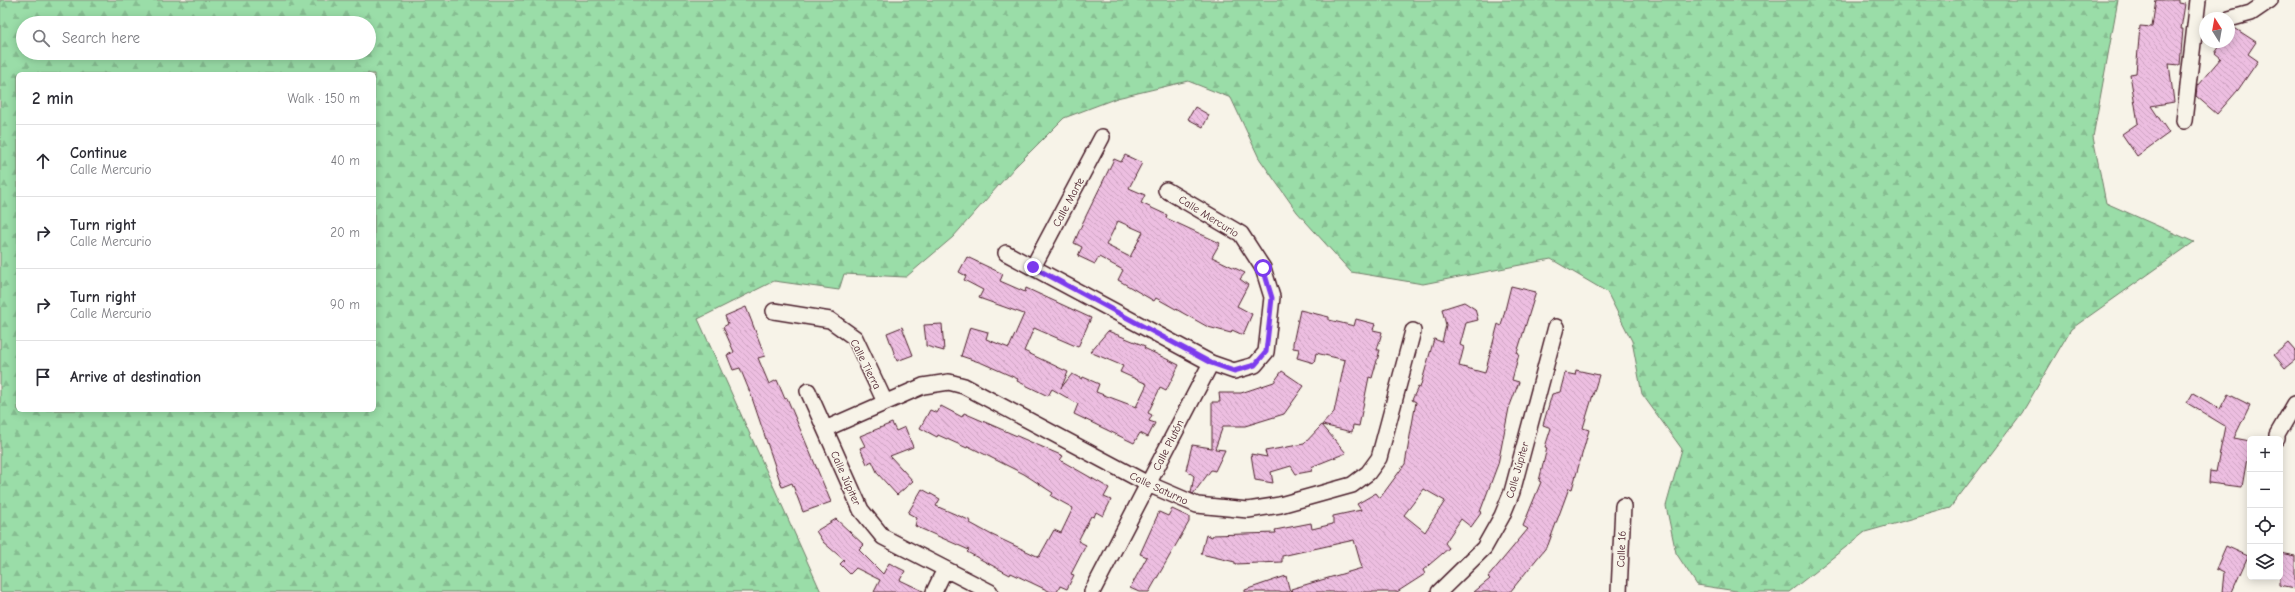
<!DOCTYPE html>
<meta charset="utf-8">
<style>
:root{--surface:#fff;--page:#f7f7f7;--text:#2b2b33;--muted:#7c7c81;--line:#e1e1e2}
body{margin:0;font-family:"Comic Neue",sans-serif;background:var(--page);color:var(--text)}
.controls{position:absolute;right:12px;bottom:12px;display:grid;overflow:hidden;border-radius:6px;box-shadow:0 2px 10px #0003}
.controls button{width:36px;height:36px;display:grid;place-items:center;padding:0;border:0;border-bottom:1px solid var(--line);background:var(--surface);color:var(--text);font:20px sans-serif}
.compass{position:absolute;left:2199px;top:12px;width:36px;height:36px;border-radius:50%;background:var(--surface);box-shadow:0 2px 10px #0003;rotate:349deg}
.stop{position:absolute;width:12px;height:12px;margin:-9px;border:3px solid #7c3aed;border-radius:50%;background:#fff}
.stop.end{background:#7c3aed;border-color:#fff;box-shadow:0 1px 4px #0008}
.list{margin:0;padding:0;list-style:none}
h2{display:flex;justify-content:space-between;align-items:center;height:52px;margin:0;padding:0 16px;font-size:17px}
h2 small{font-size:13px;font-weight:400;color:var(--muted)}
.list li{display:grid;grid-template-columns:26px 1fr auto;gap:12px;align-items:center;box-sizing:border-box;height:72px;padding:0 16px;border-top:1px solid var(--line)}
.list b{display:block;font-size:15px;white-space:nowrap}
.list p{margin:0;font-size:13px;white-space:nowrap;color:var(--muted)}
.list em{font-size:13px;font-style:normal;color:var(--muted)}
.icon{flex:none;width:22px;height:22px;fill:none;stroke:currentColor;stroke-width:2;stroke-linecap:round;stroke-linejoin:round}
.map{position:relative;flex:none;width:2295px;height:592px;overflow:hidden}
.search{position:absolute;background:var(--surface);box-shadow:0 2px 10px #0003;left:16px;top:16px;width:360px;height:44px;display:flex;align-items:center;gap:10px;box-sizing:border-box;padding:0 14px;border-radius:22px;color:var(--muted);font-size:15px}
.panel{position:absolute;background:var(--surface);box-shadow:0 2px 10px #0003;left:16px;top:72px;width:360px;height:340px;border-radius:6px}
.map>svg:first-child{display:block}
.forest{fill:url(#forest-firs);stroke:#727e6a;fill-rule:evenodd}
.building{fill:url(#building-back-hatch);stroke:#4a1f2b;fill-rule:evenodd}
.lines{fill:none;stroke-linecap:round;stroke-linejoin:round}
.street-casing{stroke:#4a1f2b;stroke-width:18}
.street{stroke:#f7f3e8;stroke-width:15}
.route{stroke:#7c3aed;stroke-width:5}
.labels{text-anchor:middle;stroke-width:3;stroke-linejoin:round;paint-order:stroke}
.street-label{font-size:11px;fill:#4a1f2b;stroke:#f7f3e8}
</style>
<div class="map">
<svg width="2295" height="592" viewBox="0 0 2295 592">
<defs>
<pattern id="forest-firs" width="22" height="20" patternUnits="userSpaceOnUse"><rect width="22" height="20" fill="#9adda8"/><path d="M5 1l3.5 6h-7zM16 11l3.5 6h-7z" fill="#86bd91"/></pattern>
<pattern id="building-back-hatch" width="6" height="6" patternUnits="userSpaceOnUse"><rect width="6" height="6" fill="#edbee1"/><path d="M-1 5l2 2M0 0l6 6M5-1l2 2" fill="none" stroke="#cda3c1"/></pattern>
</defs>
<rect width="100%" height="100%" fill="#f7f3e8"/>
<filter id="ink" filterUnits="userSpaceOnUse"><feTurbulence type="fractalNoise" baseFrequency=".025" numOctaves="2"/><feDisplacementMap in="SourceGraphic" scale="8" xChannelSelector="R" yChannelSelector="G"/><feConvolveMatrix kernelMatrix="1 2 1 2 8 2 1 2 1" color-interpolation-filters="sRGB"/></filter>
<g filter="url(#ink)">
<!-- forest -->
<path class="forest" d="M0 0H2118L2093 137 2106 203 2194 242 2071 329 2022 413 1950 508 1865 532 1789 592H1743L1697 585 1676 553 1666 506 1682 449 1642 394 1632 341 1607 292 1551 259 1423 284 1351 272 1297 212 1259 158 1231 98 1188 81 1117 98 1064 118 1014 168 953 237 906 277 844 274 839 290 774 281 698 319 821 592H0ZM23 23H369V53H23ZM18 74H374V410H18Z"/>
<!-- building -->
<path class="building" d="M2156 0H2179V3L2185 4 2181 29H2183L2180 65 2169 64 2174 102 2151 106 2169 133 2137 156 2122 134 2138 123 2130 74 2136 73 2140 26 2152 27Z
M2233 27 2256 42 2248 54 2258 61 2238 90 2217 114 2196 96 2197 86 2221 58 2215 53 2223 42H2229V33Z
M1195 107 1209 115 1203 127 1188 119Z
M1125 155 1142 163 1129 188 1145 195 1141 203 1167 215 1166 218 1220 243 1212 257 1245 273 1240 279 1248 285 1237 306 1252 314 1243 335 1232 330 1231 333 1208 327 1156 298 1154 301 1118 280 1123 270 1099 257 1095 264 1078 256 1082 247 1074 243 1083 222 1114 159 1121 162ZM1118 221 1143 232 1130 257 1106 245Z
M967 257 1003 274 1000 281 1025 292 1026 288 1091 318 1078 347 1034 328 1024 351 1068 372 1061 388 1072 374 1082 379 1083 377 1099 384 1096 392 1136 407 1147 384 1120 372 1123 366 1090 352 1108 331 1145 346 1144 348 1179 365 1166 391 1160 388 1148 413 1152 415 1149 421 1155 423 1148 437 1140 433 1134 443 1074 414 1078 404 1052 389 1048 396 1017 381 1018 379 982 363 961 356 970 327 988 332 986 339 1009 348 1024 314 979 298 983 290 964 280 966 276 959 272Z
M1511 286 1536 292 1517 353 1519 354 1512 380 1519 382 1509 408 1498 464 1480 512 1481 513 1471 527 1461 519 1445 543 1449 548 1423 570 1425 574 1397 592H1292L1291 589 1362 568 1354 540 1282 556V562L1235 564V562L1201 554 1206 535 1212 537 1213 535 1276 533 1275 530 1311 523 1312 529 1333 524V516L1361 510 1357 504 1376 493 1380 498 1405 464 1416 402 1412 400 1418 387 1420 388 1434 339 1442 342 1446 325 1442 309 1464 302 1475 309 1478 320 1466 323 1460 345 1464 347 1459 366 1485 373 1498 324 1501 326ZM1424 489 1445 501 1425 532 1404 515Z
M746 307 765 356 758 358 769 384 777 380 785 399 787 398 831 502 803 512 792 483 782 487 751 395 740 368 733 370 727 355 734 352 723 327 728 324 725 316Z
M1300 310 1329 317V320L1354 326 1356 319 1375 324 1373 330 1382 332 1377 350H1380L1372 378 1369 377 1359 426 1353 425 1352 432 1322 425 1346 453 1311 467 1312 471 1296 474 1291 466 1271 472 1273 483 1255 480 1251 454 1267 457 1265 451 1304 444 1334 412 1345 360 1316 353 1314 363 1297 358 1299 349 1293 348V343Z
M942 324 944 351 926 346V342L924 325Z
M902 327 913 355 897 361 887 333Z
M2288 343 2295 351V360L2285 368 2274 355Z
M1576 370 1599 375 1583 428 1589 430 1572 489 1569 488 1548 545 1510 592H1474L1490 579 1488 577 1528 529 1523 526 1541 482 1539 481 1547 448 1545 447 1551 428 1543 425 1552 394 1560 392 1565 373 1575 375Z
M1282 371 1304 386 1284 414 1245 426H1223L1215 449 1225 450 1215 471 1211 470 1193 494 1191 493 1194 476 1186 470 1192 445 1212 448V402H1220L1219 393H1241L1274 382Z
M2193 393 2220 409 2228 394 2250 405 2234 438 2250 441 2242 487 2209 483 2210 471 2216 472 2225 426 2187 403Z
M941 406 962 417 964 413 1063 456 1060 460 1109 488 1104 497 1111 500 1103 516 1096 512 1094 517 1091 516 1078 541 1086 545 1071 574 1074 575 1067 589 1060 586 1057 592H1051L1011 573 1010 575 967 552 969 550 915 526 917 518 908 513 922 489 940 499 936 506 971 521 970 523 990 534 1039 557 1054 530 1061 533 1073 508 1051 496 1053 493 1024 474 968 446 967 448 938 435 937 437 920 428 930 410 937 413Z
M892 423 896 431 905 427 913 447 890 456 913 481 897 495 878 474 872 461 867 464 860 448 865 446 860 436Z
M1172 509 1189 517V522L1149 592H1139L1130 588 1147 557 1140 554 1159 512 1168 516Z
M836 519 864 545 859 550 883 574 889 563 905 571 900 580 925 592H874L880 580 856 568 850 574 840 564 844 560 823 542 816 531Z
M2226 546 2248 556 2232 592H2222L2224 573 2216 569Z
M2280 553 2295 556V588L2280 585Z
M1286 576 1290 592H1245V590Z"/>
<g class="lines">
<!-- street casing -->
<g class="street-casing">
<path id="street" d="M2229 19 2251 13 2270 0
M2184 121 2198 0
M1006 253 1211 363 1234 371 1255 365 1266 352 1272 297 1263 268 1241 234 1166 190
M1033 267 1102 137
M774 311 830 320 855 338 885 402
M808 391 861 510 883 537 990 592
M825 429 923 386 949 382 964 386 1148 484 1197 505 1248 510 1280 505 1352 485 1368 473 1379 458 1413 331
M2277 439V435L2295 404
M934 592 945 569
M1092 592 1211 363
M1439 592 1484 548 1502 516 1512 492 1556 327
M1619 592 1623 506"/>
</g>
<!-- street -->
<use href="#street" class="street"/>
</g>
</g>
<g class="lines" filter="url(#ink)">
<!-- route -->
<path class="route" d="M1033 267 1211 363 1234 371 1255 365 1266 352 1272 298 1263 268"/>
</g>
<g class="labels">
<!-- street labels -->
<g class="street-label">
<text transform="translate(1068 202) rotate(-62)" y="4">Calle Marte</text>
<text transform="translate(1209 216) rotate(32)" y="4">Calle Mercurio</text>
<text transform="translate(866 364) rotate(63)" y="4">Calle Tierra</text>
<text transform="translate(1168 445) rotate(-63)" y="4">Calle Plutón</text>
<text transform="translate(1517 470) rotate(-74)" y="4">Calle Júpiter</text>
<text transform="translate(846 478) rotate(66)" y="4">Calle Júpiter</text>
<text transform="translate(1159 488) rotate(25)" y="4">Calle Saturno</text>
<text transform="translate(1621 549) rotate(-88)" y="4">Calle 16</text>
</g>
</g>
</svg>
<div class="controls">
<button>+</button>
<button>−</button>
<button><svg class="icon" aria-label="locate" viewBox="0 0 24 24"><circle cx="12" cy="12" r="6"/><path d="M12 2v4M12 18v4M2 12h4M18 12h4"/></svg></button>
<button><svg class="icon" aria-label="layers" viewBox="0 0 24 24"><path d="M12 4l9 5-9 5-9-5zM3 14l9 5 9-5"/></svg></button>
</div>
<svg class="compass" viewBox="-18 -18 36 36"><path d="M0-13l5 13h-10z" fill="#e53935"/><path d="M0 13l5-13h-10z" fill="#7c7c81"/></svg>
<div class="stop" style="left:1263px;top:268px"></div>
<div class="stop end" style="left:1033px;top:267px"></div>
<div class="search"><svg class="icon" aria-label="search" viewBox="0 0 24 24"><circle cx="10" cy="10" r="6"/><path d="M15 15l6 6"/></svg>Search here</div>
<section class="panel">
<h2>2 min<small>Walk · 150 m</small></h2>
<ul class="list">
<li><svg class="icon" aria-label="ahead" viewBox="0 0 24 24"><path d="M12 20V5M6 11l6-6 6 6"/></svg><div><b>Continue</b><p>Calle Mercurio</p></div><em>40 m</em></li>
<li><svg class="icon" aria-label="right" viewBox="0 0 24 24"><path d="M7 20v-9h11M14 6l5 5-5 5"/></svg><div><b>Turn right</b><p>Calle Mercurio</p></div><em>20 m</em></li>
<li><svg class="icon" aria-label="right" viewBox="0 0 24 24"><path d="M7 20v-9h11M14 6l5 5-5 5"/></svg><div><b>Turn right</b><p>Calle Mercurio</p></div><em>90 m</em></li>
<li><svg class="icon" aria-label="arrive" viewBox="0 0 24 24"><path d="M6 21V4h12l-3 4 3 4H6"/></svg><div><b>Arrive at destination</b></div></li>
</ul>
</section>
</div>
